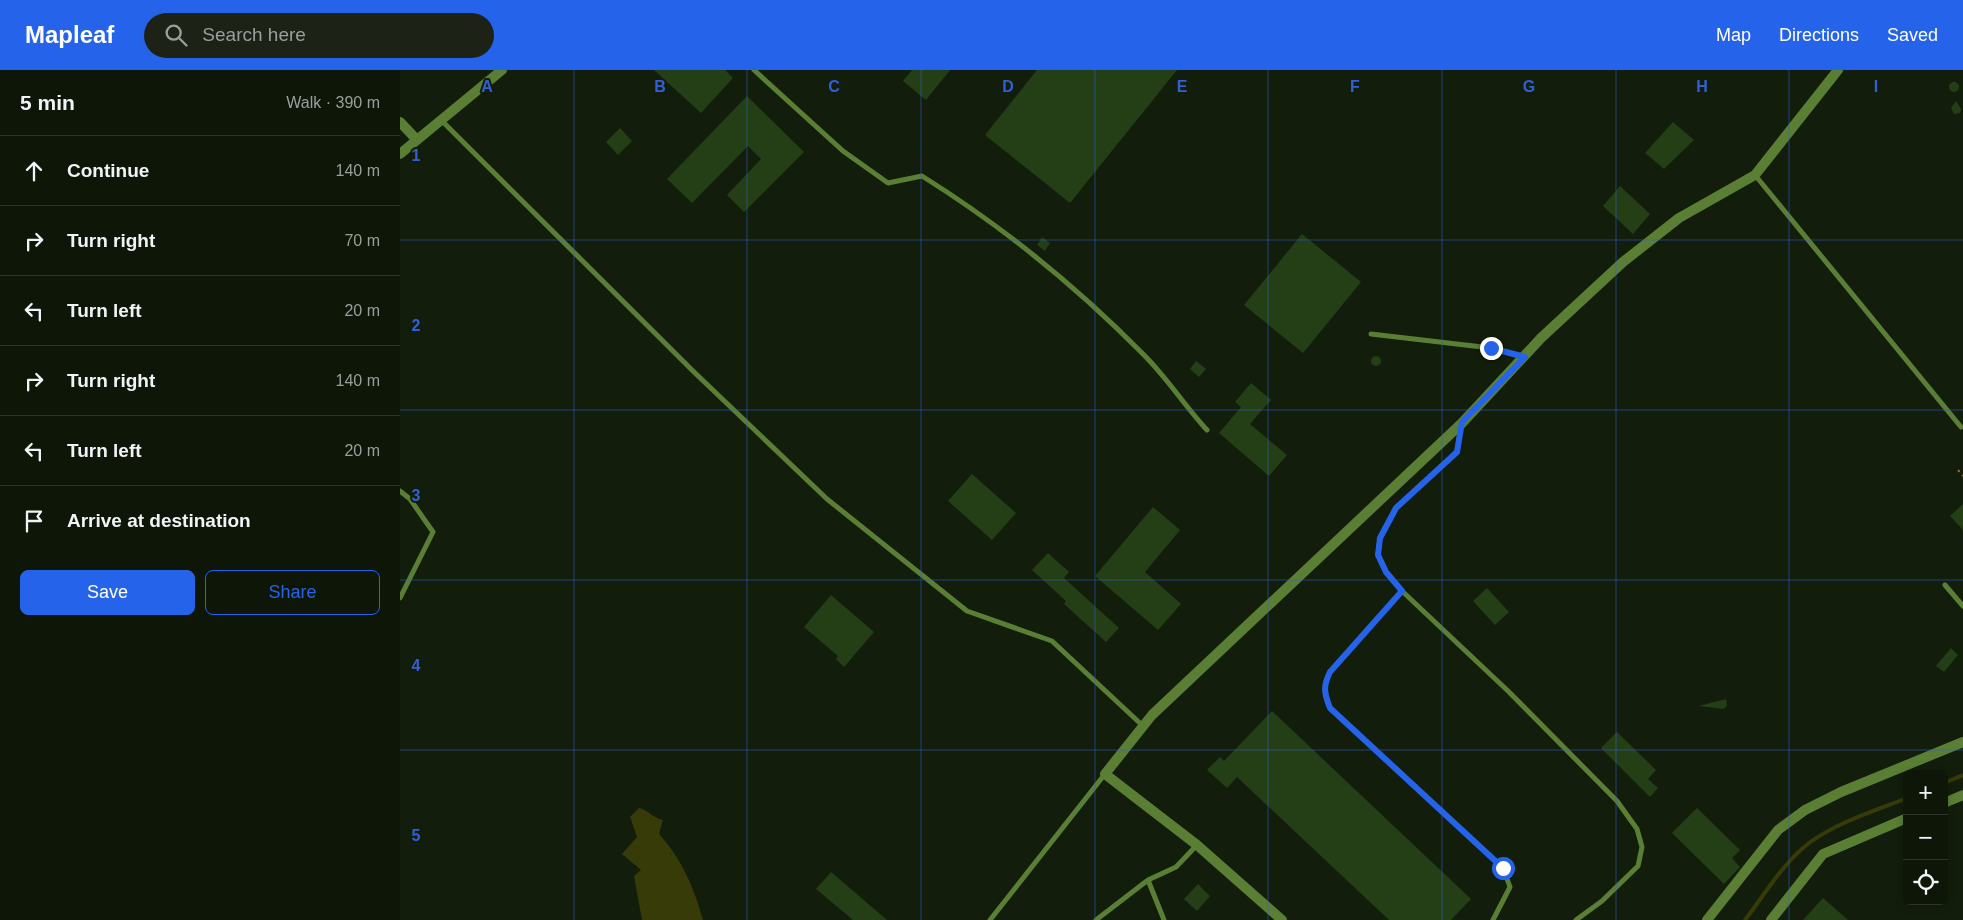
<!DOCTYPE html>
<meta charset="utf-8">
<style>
:root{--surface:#0e1608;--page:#1c2316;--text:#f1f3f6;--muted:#9b9f9c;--line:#2e3529;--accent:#2563eb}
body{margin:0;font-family:Arial,sans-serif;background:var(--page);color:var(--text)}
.controls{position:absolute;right:15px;bottom:15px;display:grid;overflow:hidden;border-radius:8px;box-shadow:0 2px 8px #0003}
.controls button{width:45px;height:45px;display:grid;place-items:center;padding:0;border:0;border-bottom:1px solid var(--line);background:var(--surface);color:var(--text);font:25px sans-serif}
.stop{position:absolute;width:15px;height:15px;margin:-11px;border:4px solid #2563eb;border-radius:50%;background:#fff}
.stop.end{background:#2563eb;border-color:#fff;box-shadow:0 1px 5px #0008}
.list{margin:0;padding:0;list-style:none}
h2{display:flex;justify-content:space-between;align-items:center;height:65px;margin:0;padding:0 20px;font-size:21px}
h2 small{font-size:16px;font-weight:400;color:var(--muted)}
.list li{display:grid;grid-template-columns:32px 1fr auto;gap:15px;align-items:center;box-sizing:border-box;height:70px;padding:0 20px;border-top:1px solid var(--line)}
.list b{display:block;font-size:19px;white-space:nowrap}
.list em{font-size:16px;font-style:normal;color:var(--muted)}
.actions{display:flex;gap:10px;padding:15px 20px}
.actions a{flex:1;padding:11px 0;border:1px solid var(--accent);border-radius:8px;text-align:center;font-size:18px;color:var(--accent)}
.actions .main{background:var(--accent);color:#fff}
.icon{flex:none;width:28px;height:28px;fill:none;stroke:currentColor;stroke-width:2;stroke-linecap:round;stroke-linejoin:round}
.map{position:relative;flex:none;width:1563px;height:850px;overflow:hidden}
header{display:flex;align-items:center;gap:30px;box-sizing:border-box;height:70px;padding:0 25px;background:var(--accent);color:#fff}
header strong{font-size:24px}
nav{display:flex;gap:28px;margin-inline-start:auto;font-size:18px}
.search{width:350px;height:45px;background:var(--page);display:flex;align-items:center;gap:12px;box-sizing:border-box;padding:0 18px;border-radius:28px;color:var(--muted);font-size:19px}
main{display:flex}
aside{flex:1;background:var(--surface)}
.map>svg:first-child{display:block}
.water{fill:#363b07}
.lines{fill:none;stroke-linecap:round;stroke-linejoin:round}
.stream{stroke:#363b07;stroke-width:4}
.building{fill:#243f16}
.path{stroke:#b35e28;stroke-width:2;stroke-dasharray:2.5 4;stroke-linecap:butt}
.service{stroke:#5a7f34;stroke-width:5}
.minor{stroke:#5a7f34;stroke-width:10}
.route{stroke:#2563eb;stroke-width:6}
.grid{fill:none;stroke:#3060d6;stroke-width:1;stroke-opacity:0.55}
.grid-label{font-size:16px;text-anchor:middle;font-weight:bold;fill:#3060d6;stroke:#121e0b;stroke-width:4;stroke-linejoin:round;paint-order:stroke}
</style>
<header>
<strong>Mapleaf</strong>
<div class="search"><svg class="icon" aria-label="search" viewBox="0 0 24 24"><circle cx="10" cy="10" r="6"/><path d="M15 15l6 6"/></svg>Search here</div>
<nav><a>Map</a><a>Directions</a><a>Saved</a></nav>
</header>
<main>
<aside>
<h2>5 min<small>Walk · 390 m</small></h2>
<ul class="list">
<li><svg class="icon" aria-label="ahead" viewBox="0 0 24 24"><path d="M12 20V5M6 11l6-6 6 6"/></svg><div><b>Continue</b></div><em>140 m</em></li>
<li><svg class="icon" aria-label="right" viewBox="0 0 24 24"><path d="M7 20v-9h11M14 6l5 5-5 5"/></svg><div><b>Turn right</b></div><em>70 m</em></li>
<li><svg class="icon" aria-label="left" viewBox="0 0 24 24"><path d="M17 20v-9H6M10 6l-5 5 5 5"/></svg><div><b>Turn left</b></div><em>20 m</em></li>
<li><svg class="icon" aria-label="right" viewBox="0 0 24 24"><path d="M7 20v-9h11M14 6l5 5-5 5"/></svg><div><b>Turn right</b></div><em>140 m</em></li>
<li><svg class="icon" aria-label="left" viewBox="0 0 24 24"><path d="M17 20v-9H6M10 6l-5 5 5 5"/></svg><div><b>Turn left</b></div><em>20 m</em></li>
<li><svg class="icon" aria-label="arrive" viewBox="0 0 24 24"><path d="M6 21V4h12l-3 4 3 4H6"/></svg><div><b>Arrive at destination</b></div></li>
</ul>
<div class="actions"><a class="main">Save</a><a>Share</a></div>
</aside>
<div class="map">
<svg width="1563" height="850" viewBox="0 0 1563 850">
<rect width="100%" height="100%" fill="#121e0b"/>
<!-- water -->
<path class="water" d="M239 738C249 740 252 748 263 750L259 764C282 789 294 818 303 850H242L234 806 241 800 222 784 237 767 230 747Z"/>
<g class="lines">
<!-- stream -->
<path class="stream" d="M1544 713 1563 705
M1345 850C1365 824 1383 793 1409 773 1438 752 1474 741 1507 728"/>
</g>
<!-- building -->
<path class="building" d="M254 0H325L333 8 301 43Z
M512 0H550L526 30 503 11Z
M637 0H777L670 133 585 65Z
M1549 17a5 5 0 1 1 10 0a5 5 0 1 1-10 0Z
M347 26 404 82 344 142 327 125 361 89 348 76 292 133 267 109Z
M1556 31 1561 39 1560 43 1554 44 1551 38Z
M1273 52 1294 70 1264 99 1245 83Z
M220 58 232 71 218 85 206 72Z
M1220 116 1250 144 1233 164 1203 136Z
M902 164 961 212 903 283 844 235Z
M642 167 650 173 645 181 637 175Z
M971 291a5 5 0 1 1 10 0a5 5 0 1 1-10 0Z
M796 291 806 299 799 307 790 299Z
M851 313 871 330 850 354 887 385 869 406 819 363 841 337 835 332Z
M572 404 616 443 592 470 548 431Z
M1563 434V460L1550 446Z
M753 437 780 460 745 502 781 534 758 560 695 506Z
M648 483 669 502 664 508 719 558 706 572 664 534 666 531 632 500Z
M1087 518 1109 542 1095 555 1073 531Z
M431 525 474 562 444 597 436 589 438 586 404 557Z
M1551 578 1558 585 1544 602 1536 596Z
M1326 629 1327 636 1323 639 1299 636Z
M872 641 1071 829 1051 850H989L837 707 827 718 807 700 820 687 824 691Z
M1217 662 1256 700 1248 709 1258 718 1250 727 1201 678Z
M1297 738 1340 780 1332 788 1340 797 1324 814 1272 763Z
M431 802 487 850H453L416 819Z
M798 814 810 826 797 841 784 829Z
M1423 828 1448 850H1403Z"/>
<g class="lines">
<!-- path -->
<path class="path" d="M1558 400 1563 406"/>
<!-- service -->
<path class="service" d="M354 0 443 81 488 113 522 106C602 156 677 217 744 285 767 308 785 336 807 360
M41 50 294 302 427 429 567 541 652 571 743 656
M1355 105 1561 357
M971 264 1091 278 1124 287
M1061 356 1057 382 996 438 980 468 978 485 986 502 1002 521 1108 621 1217 731 1237 759 1242 777 1238 796 1202 831 1176 850
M0 421 10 429 33 462 0 528
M1545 515 1563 536
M1002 521 930 602C923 616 924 623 930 638L1103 798 1110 817 1093 850
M748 810 764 850
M590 850 705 704
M696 850 748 810 776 797 797 775"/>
<!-- minor -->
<path class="minor" d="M0 52 17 70
M0 84 102 0
M1544 733 1563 725
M882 850 797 775 705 704 752 645 1062 353 1141 268 1223 192 1279 148 1355 105 1438 0
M1307 850 1378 760 1405 740 1441 722 1563 672
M1371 850 1423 784 1507 748"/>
</g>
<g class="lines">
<!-- route -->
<path class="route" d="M1091 278 1125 287 1062 352 1057 382 996 438 980 468 978 485 986 502 1002 521 930 602C923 616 924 623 930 638L1103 798"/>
</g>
<!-- grid -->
<path class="grid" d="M174 0V850M347 0V850M521 0V850M695 0V850M868 0V850M1042 0V850M1216 0V850M1389 0V850M0 170H1563M0 340H1563M0 510H1563M0 680H1563"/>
<g class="grid-label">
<text x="87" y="22">A</text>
<text x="260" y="22">B</text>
<text x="434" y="22">C</text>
<text x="608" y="22">D</text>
<text x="782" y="22">E</text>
<text x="955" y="22">F</text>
<text x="1129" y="22">G</text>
<text x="1302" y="22">H</text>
<text x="1476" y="22">I</text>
<text x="16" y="91">1</text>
<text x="16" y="261">2</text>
<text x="16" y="431">3</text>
<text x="16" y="601">4</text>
<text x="16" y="771">5</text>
</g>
</svg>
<div class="controls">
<button>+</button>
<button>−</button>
<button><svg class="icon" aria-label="locate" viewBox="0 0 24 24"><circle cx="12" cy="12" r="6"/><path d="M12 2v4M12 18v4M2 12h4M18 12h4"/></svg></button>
</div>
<div class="stop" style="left:1103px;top:798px"></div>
<div class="stop end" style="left:1091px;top:278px"></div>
</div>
</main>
